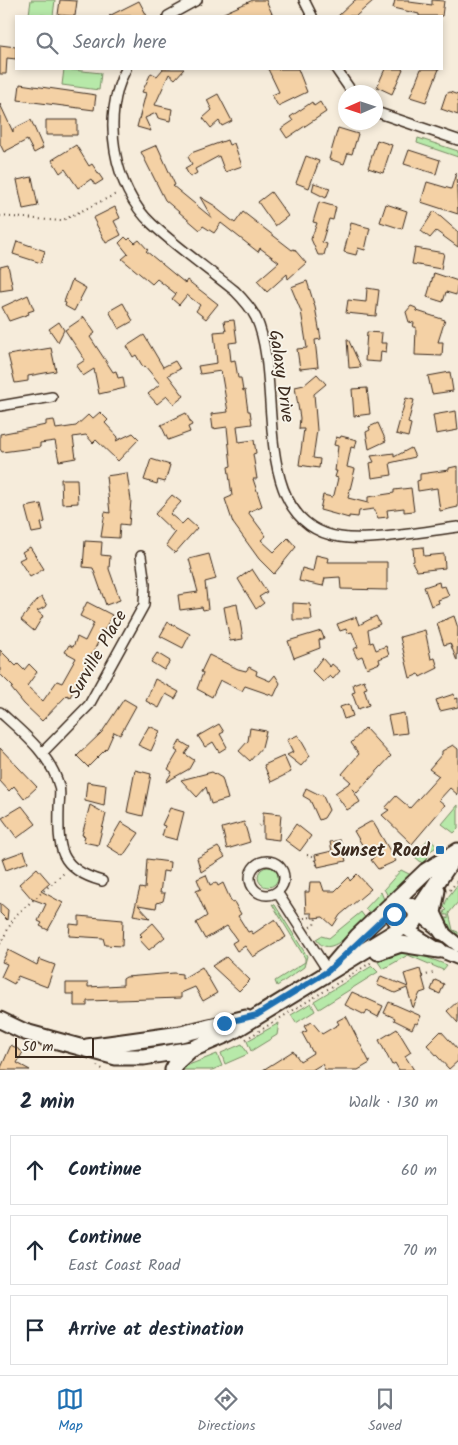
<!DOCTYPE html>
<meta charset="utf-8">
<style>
:root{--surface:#fff;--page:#f2f2f3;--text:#1f2937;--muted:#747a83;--line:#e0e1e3;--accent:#1f6fb2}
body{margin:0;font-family:Kalam,sans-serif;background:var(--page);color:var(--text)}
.compass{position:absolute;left:338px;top:85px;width:45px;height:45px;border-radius:50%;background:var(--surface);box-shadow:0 2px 8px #0003;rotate:267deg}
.scale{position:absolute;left:15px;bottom:12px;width:79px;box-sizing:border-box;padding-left:5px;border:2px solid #3b2a1e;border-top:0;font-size:14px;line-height:18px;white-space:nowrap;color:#3b2a1e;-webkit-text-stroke:4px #f7f3e8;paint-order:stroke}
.stop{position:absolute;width:15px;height:15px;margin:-11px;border:4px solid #1f6fb2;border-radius:50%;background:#fff}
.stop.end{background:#1f6fb2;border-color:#fff;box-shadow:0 1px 5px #0008}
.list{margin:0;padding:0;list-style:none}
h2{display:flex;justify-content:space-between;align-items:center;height:65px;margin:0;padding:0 20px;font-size:21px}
h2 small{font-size:16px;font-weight:400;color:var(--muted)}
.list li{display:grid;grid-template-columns:32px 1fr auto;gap:15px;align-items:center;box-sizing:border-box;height:70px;margin:0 10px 10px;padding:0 10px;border:1px solid var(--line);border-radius:0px}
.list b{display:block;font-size:19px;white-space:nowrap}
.list p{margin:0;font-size:16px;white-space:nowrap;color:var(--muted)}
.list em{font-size:16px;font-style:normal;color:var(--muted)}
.icon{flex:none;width:28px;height:28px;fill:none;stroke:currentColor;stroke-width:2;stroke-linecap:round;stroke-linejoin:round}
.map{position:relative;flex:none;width:458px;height:1070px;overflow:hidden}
.search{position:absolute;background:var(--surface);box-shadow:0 2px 8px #0003;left:15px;right:15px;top:15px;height:55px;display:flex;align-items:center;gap:12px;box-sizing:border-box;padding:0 18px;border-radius:0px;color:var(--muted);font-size:19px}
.sheet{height:305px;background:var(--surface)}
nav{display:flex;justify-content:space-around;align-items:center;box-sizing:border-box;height:70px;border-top:1px solid var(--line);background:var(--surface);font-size:14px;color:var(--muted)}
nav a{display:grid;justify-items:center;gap:2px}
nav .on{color:var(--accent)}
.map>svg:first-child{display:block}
.green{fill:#b7e9a9;stroke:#798a64}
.building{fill:#f4d1a5;stroke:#3b2a1e}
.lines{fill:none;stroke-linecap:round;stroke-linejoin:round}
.street-casing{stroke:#3b2a1e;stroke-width:12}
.secondary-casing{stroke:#3b2a1e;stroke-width:16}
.primary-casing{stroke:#3b2a1e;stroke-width:19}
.path{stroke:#3b2a1e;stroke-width:2;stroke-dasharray:1 4;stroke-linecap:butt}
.street{stroke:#f7f3e8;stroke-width:9}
.secondary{stroke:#f7f3e8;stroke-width:12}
.primary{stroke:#f7f3e8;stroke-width:15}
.route{stroke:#1f6fb2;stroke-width:6}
.poi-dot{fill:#1f6fb2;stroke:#f7f3e8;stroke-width:2}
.labels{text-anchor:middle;stroke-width:4;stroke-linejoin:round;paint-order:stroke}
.street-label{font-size:18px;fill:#3b2a1e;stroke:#f7f3e8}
.poi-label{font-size:18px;font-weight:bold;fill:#3b2a1e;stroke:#f7f3e8;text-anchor:end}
</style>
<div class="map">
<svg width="458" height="1070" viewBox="0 0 458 1070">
<rect width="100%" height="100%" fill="#f6ecdb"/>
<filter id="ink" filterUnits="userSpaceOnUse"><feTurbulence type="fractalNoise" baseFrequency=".02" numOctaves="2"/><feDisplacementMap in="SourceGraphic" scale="10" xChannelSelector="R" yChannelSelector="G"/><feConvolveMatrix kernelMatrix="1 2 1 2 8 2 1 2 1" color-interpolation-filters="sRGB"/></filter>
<g filter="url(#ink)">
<!-- green -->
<path class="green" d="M31 0H55L53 16 29 14Z
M64 69 101 73 99 90 62 85Z
M418 138 458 151V157L417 143Z
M458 805V829L454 833 442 824Z
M429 838 438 846 427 853 429 856 422 863 414 856Z
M258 877a10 10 0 1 1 20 0a10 10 0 1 1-20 0Z
M401 870 411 875 389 898 384 889Z
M458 884V902L449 913 453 930 458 932V935L451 929 445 917 448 919V915H445L444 911 447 910 444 907 448 897Z
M381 892 385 902 371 913 365 909Z
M272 904 275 905 307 956 304 967 277 986 275 981 305 962V958Z
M361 912 366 919C352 929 330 961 316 939L321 936 329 938Z
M398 952 415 953 447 965 443 970 408 955 383 969 378 962Z
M372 966 378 972 319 1009 314 1001Z
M311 1003 315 1011 296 1023 291 1015Z
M279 1023 277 1035 251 1051 247 1041Z
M242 1044 248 1054 225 1064 221 1053Z
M217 1054 222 1066 212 1070H182L186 1066Z"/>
<!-- building -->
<path class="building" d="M60 0 77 1 75 16 58 15Z
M253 0H266L273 16H217Z
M355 0H374L356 16H338Z
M395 0H409V2L432 5V0L444 1 442 16H419V14L393 8Z
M139 1 147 16H109Z
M0 45 16 47V59L7 58 6 74H0Z
M163 69H184L175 79 169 74 155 105 172 109 170 121 158 118 156 113 145 118 151 131 137 127 146 93 142 92 151 73 157 76Z
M268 69H298L307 92 278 106 272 95 279 92Z
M385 69H403L392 94 377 87Z
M421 69H439L426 102 410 97Z
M20 84 96 95 94 110 18 100Z
M450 92 458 95V115L441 109 446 94Z
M218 94 232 121 222 126 219 121 211 128 203 118 212 110 207 100Z
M312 102 314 106 320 102 326 112 287 138 281 129 293 121 290 117Z
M0 104 13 132V129L31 120 43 148 34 153 27 140 4 152 0 144Z
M46 120H77V135H46Z
M338 128 358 134 352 154 348 153 344 164 329 159Z
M227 140 229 145 234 143 242 166 225 172 219 156 195 169 197 173 190 177 185 168 192 164 188 157 191 153Z
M377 140 392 145 383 173 368 168Z
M76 145 89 166 92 164 103 180 95 185 91 179 78 188 65 169 60 173 52 160Z
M157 145 175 185 173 186 212 218 200 197 217 207 216 208 235 223 243 212 292 250 294 249 306 263 288 279 287 274 267 292 257 281 279 262 260 248 258 252 221 223 214 233 203 226 200 230 165 200 141 152Z
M409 150 440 160 436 174 404 164Z
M306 156 319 161 309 188 296 183Z
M456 173 458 214 421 202 427 182 451 189Z
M32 177 38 206 23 209 17 180Z
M314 183 330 188 326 198 312 191Z
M271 192 288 216 275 226 258 202Z
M319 202 336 207 333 220 329 219 322 242 327 244 324 255H318L311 239 317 223 313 222Z
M386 204 407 211 402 229 380 222Z
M115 207 120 218 114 221 121 235 106 243 93 218Z
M434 211 458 232V247L436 231 430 238 421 231Z
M351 223 370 228 365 250 358 248 356 255 344 252Z
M125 237 128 240 130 238 135 243 139 240 148 250 146 251 185 283 187 280 218 304 206 319 196 311 200 305 187 295 179 305 172 299 176 294 157 279 152 284 122 259 128 254 119 243Z
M17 241 45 251 41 263 13 254Z
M415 248 444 253 441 269 412 264Z
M8 265 13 289 0 291V267Z
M434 273 458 281 456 295 446 292 443 302 427 297Z
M72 280 86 288 74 311 65 306 66 303 64 302Z
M307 281 315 307 321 339 315 340 318 367 300 369 297 349 307 348 301 311 291 287Z
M367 288 379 290 376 316 346 313 348 300 366 302Z
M28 295 34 310 28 312 29 314 9 321 2 307Z
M123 303 133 321 119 329 109 311Z
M411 306 416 308 417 311 445 320 438 342H443L442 356 415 355 416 327H413L414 323 409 322 406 312Z
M84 317 95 333 90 337 113 372 116 371 118 378 123 377 125 388 99 394 94 369 83 376 76 366 85 360 65 330Z
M234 320 237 342 229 343 231 361 235 360 238 378H241L243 391 245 390 248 411H250L252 424 237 426 239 442 254 440 256 453 253 454 257 479H253L262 506 248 512 266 536 261 540 274 552 288 538 296 547 274 574 259 559 233 523 225 499 232 496 228 467 231 466 227 427 213 429 211 414 228 412 221 371 200 374 198 366 217 363 214 332 226 331 224 321Z
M59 322 64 330 58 342 49 329Z
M367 332 382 333 381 343H387L386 352 381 351 380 362 365 361Z
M144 335 163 367 175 361 180 369 168 375 184 396 174 404 167 396 157 404 148 394 160 384 145 366 143 367 136 355 133 357 127 346Z
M347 339H348L361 367 349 368Z
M51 348 56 371 28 376V381L15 383 8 355Z
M450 372 453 391 432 394 428 376Z
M317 374 326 384 314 394 317 430 313 458 320 459 319 468 299 465 304 429H299L300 418 295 387 304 385Z
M367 388 370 414 354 416 352 389Z
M406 398 414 400 408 423 411 424 408 437 396 434Z
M456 411 458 430 436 434 433 415Z
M100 412 108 420 105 423 118 437 116 441 133 433 139 439 118 461 96 440 93 443 86 435 73 437 76 458 59 461 55 441 40 443V447L2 452 0 449V434L46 425V421L54 420 56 429 76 426 88 415 92 419Z
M186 413 192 425 188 427 190 432 168 440 161 425Z
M378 423 386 441 369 449 366 432 370 430 369 427Z
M341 436 357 440 355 448 351 447 347 467 355 469 348 498 368 503V497L394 493V490L411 488 414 511 404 512V508L387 510 388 517 378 518 374 509 359 511 358 517 349 516V518L320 510 323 495 332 497 334 495 338 478 335 477 337 471H335L338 446 334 445 336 437 340 438Z
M411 448 415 457 390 463 392 475 372 478 370 463 374 462 371 456 394 453V457Z
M151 459 170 465 165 482 158 480 157 484 144 480Z
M458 466V507L440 511 437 488 418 491 417 481 420 480V474L449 470V468Z
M127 473 131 500 129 525 120 524 119 538 101 537 105 512 110 513 106 476Z
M61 479H77L78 503 62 504Z
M172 495 181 502 170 514 182 524 187 519 197 528 175 553 166 545 175 533 155 514Z
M41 504 45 522 41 523 43 531 32 533 25 507Z
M85 541 102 542 101 555 110 556 109 569 120 600 106 605 93 568 83 567Z
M30 547 44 569 30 577 19 560 25 557 22 552Z
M423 547 424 556 444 554 445 568 417 571 412 562 414 561 413 548Z
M209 554 216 579 205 582 208 609 203 610 202 607 180 610 178 595 198 592 189 559Z
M316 555 329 558 328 562H387V590L341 589 340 577 325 578 323 586 299 581 302 568 313 571Z
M252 569 267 592 259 597 264 603 256 609 238 579Z
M439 582 440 587 445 586 449 596 438 600 439 603 431 606 424 587Z
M42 597 47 606 37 611 43 616 34 631 21 620 37 600Z
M87 602 112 615 70 697 67 695 42 721 24 704 11 688 13 687 0 674V650L16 666 18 664 24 670 29 664 37 672 27 686 43 701 57 681 62 683 76 658 65 652 69 645 73 647 77 637 85 641 94 623 80 616Z
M293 603 310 604 312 620H293Z
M237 604 243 639 230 641 224 607Z
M376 616 380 624 368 630 370 643 373 642 376 650 386 646 389 655 379 659 380 663 367 668 362 656 357 658 353 649 358 647 352 632 347 633 346 629 340 631 337 624 356 617 359 625Z
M454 616 458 628 457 661 450 643 444 645 437 623Z
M168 622 190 634 183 648 160 636Z
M425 630 431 659 435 658 438 668 420 677 419 674 410 678 400 637Z
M321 631 324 638 319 640 320 648 294 658 288 641Z
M157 653 170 661 164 670 151 662Z
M209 655 238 669 246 671 249 667 257 671 256 675 270 681 275 675 280 683 274 696 245 686 242 691 220 680 212 697 197 689 203 673 201 672Z
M322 658 330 667 332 664 340 671 333 679 330 676 323 682 312 671Z
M155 679 179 692 175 699 166 694 159 708 146 701Z
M364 680 367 688 364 689 369 705 358 709 352 693 355 692 353 684Z
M454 694 455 699 458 698V707L440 711 436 700Z
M124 699 136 706 120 735 114 732 107 748 88 767 77 756 102 732Z
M349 704 353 716 344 719 340 707Z
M404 713 407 733 392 735 388 716Z
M219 724 224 732 220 734 227 747 219 752 213 742 205 747 198 736Z
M149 726 160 731 151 751 138 745Z
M250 728 266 731 262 747 250 761 239 751 248 741Z
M365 728 391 756 357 793 352 788 360 802 347 810 335 793 351 782 342 774 359 754 351 743Z
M298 735 310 756 301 766 287 755 293 752 287 740Z
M180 741 190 747 185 754 194 760 189 769 166 782 172 772 168 769 178 752 175 750Z
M453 745 458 749V795L450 788 439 800 445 805 412 844 382 815 389 810 385 808 396 796 410 808 439 776 429 769 442 754V751Z
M0 748 37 787 24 799 14 786 9 791 0 781Z
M284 756 291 772 271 782 264 765Z
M135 770 151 774 143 816 127 812Z
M212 772 222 778 228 799 211 804 206 787 197 797 181 780Z
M87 782 106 785 104 806 85 801Z
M306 788 320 795 322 794 329 810 324 818 319 820 310 800 303 796Z
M90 805 106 814 98 845 83 842 85 836 82 835Z
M22 806 36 824 17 838 2 818Z
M170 808 184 812 177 840 162 836 165 826 162 825Z
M263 812 281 814 279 840 263 838Z
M121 822 139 833 123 856 107 846Z
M244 822 250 842 227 849 222 828Z
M370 822H373L396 861 378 869 371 860 378 853 368 855 354 831Z
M296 824 311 836 300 851 285 840Z
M340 840 346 861 318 867 315 855 332 851 330 842Z
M218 847 225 857 201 872 197 858Z
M24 851 28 862 6 870 2 859Z
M147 859 170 862 169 872 163 871 160 893H165L163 901 157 903 156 908 138 905 150 918 133 915 140 888 145 889Z
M37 868 50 883 41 891 63 903 48 930 40 926 42 923 38 921 46 904 32 899 19 884Z
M357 874 371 889 340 915 333 926 323 917 312 918V913H306L305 892H309L310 882H321L324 891H335L349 877 350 881Z
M206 875 210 885 216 882 218 886 223 883 232 903 234 902 241 914 238 916 248 932 251 931 253 934 275 919 286 937 253 957 245 946 237 951 232 943 237 940 227 926 205 939 196 923 207 916 196 891 201 889 197 879Z
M0 903 8 910 7 920 0 913Z
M79 916 123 920 122 946 105 945 103 938 69 936 70 924 79 925Z
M153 923 165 937 149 950 139 939 142 936 140 934Z
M8 950 37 965 39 959 55 965 47 987 18 976 14 984 1 977 7 964 2 962Z
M226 957 250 980 239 991 212 966Z
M202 967 217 993 203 1001 195 987 181 993V998L87 1001V1006H74V994H66V983H88V987L123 985V979L126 977 174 973 182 974V979Z
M420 969 426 991 420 993 413 1008 407 988 395 993 377 985 381 976 408 987 404 974Z
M435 980 444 984 440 994 431 990Z
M352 992 383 1006 378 1017 367 1011 365 1015 345 1005Z
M458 1001V1023L447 1011Z
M389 1002 421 1016 417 1024 415 1023 412 1029 394 1020 395 1018 384 1013Z
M346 1016 370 1063 358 1070H325L322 1064 312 1070H263L293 1051 300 1061 313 1053 302 1033 307 1031 304 1026 312 1022 322 1034 339 1024 337 1021Z
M397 1029 411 1052 405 1056 414 1070H399L395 1063 392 1065 379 1040Z
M441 1031 458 1050V1061L449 1069 427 1045Z
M11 1045 23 1052 17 1063 30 1070H0Z"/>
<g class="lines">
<!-- street casing -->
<g class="street-casing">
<path id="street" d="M304 0 312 16
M168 16 197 0
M126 69C101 116 113 188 152 224 178 248 208 269 235 291 244 300 251 308 256 318 285 380 246 523 340 537 370 542 426 531 458 527
M336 69 352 92
M376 112 458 140
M0 406 52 397
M0 712C22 732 51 755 59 786 61 792 59 802 59 808 58 849 59 869 102 881
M42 753 89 705 144 605 145 584 141 556
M250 878a17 17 0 1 1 34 0a17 17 0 1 1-34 0Z
M277 892 328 971"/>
</g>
<!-- secondary casing -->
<g class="secondary-casing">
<path id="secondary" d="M417 912 458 945
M403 927 439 950 458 958"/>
</g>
<!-- primary casing -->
<g class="primary-casing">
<path id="primary" d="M437 890 433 913 442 932
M395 911 394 917 400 926C419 931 423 905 403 904
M417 912 454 857
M378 952 401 944 439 950
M334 964 358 936 426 871 458 851
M0 1020 25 1032 116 1057H144L192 1049 230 1033 403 927
M87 1047 181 1034 246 1018
M173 1070 178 1061 190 1050"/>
</g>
<!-- path -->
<path class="path" d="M0 216 61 221 118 193
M259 826 263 822
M307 855 313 856 317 865
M450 890 458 880
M304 918 312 917
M310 927 314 925 316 918
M0 944 15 916 64 873
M422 976 434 973
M246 1039 372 962
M97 1066 104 1070"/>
<!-- street -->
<use href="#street" class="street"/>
<!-- secondary -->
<use href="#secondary" class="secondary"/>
<!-- primary -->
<use href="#primary" class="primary"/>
</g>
</g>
<g class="lines" filter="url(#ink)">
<!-- route -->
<path class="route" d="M224 1023 257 1015 328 971 382 920 395 911 394 914"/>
</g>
<!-- markers -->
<rect class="poi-dot" x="435" y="845" width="10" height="10" rx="2.5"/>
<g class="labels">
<!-- street labels -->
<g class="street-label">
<text transform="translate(282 376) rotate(82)" y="6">Galaxy Drive</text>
<text transform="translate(97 654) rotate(-60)" y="6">Surville Place</text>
</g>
<!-- poi labels -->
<g class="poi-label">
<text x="430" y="856">Sunset Road</text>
</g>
</g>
</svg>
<svg class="compass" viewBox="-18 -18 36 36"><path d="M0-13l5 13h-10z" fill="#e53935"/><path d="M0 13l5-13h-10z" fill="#747a83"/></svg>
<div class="scale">50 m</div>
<div class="stop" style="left:394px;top:914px"></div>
<div class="stop end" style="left:224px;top:1023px"></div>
<div class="search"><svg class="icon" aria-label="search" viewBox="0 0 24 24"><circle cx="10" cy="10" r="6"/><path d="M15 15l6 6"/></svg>Search here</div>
</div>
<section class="sheet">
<h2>2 min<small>Walk · 130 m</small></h2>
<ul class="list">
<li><svg class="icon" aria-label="ahead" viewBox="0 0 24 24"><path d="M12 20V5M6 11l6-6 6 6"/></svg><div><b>Continue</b></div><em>60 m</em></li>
<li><svg class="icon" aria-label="ahead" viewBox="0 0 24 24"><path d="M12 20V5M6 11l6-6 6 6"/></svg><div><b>Continue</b><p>East Coast Road</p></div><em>70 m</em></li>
<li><svg class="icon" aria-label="arrive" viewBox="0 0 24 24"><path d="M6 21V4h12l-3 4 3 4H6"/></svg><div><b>Arrive at destination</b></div></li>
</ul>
</section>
<nav>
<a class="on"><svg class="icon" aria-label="map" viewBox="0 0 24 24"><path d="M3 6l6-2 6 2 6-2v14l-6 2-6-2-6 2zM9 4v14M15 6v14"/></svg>Map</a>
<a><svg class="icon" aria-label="directions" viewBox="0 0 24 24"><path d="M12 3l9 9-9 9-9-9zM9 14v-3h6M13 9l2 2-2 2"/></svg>Directions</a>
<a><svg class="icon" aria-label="saved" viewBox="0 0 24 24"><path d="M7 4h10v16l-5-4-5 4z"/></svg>Saved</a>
</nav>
